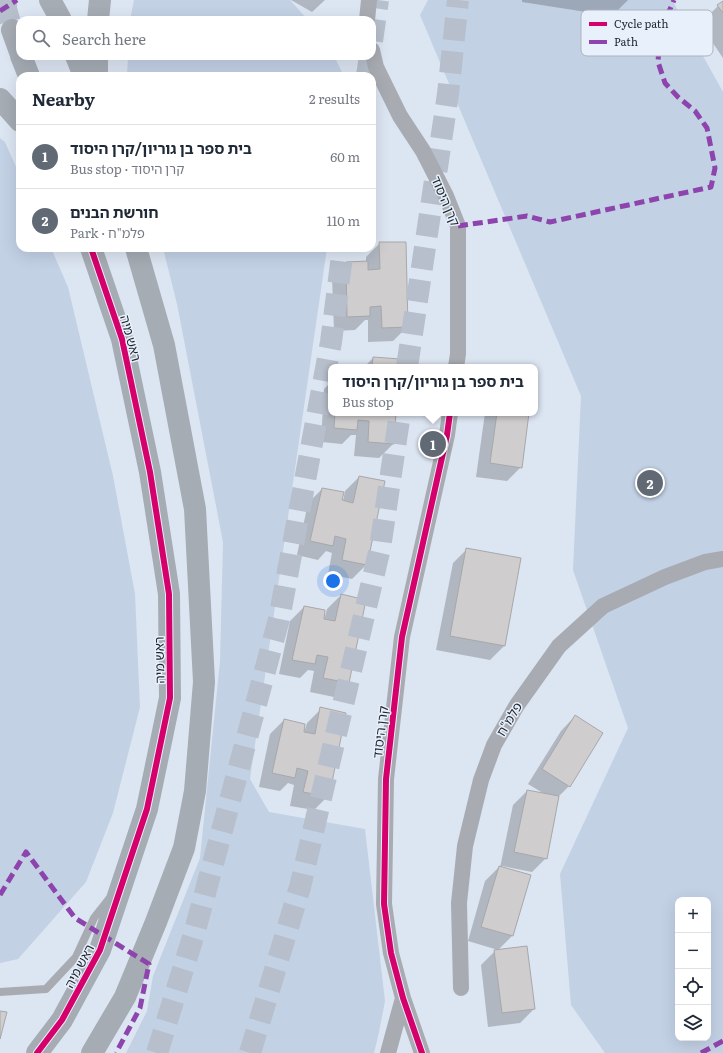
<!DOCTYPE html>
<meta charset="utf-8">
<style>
:root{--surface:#fff;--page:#f2f2f3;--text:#1f2937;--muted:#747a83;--line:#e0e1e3;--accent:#616974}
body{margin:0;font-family:Literata,"Noto Sans Hebrew",serif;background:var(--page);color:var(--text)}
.controls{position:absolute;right:12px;bottom:12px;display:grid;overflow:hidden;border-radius:8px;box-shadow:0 4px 16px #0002}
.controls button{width:36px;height:36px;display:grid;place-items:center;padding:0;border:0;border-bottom:1px solid var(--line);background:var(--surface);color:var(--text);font:20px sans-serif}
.you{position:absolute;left:333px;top:581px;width:14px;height:14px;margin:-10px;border:3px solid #fff;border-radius:50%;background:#1a73e8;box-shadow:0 0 0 6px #1a73e833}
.badge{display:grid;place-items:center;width:26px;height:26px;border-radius:50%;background:var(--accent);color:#fff;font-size:13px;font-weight:700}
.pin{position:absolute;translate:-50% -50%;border:2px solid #fff;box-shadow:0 1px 4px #0006}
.popup{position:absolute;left:328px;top:364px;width:210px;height:52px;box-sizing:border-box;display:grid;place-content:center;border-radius:8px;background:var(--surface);filter:drop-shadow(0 1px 3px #0005);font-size:13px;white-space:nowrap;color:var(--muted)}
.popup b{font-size:15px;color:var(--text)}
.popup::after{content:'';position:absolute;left:50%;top:100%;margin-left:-8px;border:8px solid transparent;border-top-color:var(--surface)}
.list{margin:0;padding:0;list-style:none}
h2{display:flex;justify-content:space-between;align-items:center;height:52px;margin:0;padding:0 16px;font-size:17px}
h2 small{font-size:13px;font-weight:400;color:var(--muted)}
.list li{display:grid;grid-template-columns:26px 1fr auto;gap:12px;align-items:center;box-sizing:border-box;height:64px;padding:0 16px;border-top:1px solid var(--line)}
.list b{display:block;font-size:15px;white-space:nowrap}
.list p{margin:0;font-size:13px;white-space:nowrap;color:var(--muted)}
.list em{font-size:13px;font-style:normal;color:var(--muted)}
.icon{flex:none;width:22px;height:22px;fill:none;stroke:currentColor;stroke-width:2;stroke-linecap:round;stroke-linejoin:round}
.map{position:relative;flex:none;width:723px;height:1053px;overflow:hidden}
.search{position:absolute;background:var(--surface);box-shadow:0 4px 16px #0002;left:16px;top:16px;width:360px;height:44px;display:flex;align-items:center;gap:10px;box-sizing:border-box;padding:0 14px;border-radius:12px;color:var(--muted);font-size:15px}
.panel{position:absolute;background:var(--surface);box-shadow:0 4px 16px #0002;left:16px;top:72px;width:360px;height:180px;border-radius:12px}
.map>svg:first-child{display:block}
.green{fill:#c3d1e5;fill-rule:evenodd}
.shadow{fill:#0003}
.building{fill:#cfcdce;stroke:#a8a7aa}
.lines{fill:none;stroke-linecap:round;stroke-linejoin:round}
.secondary-tunnel{stroke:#b6bfcb;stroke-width:22;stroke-dasharray:22 11;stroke-linecap:butt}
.highway-tunnel{stroke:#b6bfcb;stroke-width:22;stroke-dasharray:22 11;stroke-linecap:butt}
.lane{stroke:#a8acb2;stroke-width:8}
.street{stroke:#a8acb2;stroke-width:16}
.secondary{stroke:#a6acb4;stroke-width:22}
.quiet{stroke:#8e44ad;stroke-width:5;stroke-dasharray:10 5;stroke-linecap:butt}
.cycleway-casing{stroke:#e8f0fb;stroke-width:8}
.cycleway{stroke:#d6006c;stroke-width:6}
.labels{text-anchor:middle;stroke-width:3;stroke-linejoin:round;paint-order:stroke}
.street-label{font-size:13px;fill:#1f2630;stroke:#e8f0fb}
.key{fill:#e8f0fb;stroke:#acb3be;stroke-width:1}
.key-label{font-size:11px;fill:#1f2630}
</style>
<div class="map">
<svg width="723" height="1053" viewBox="0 0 723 1053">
<rect width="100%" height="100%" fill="#dce5f2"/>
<!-- green -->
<path class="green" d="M134 0H290L308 20H130Z
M428 0H672L723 92V1053H605L571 1005 560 874 628 728 573 570 581 396 420 15ZM678 900H708V1038H678Z
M128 56H334L344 76H127Z
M0 138 5 142 20 176V248H51L68 287 113 476 135 594 140 707 113 813 86 882 18 959 0 963Z
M163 248H327L250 779 269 812 365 829 385 1001 379 1032 374 1053H126L147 1011 153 976 200 858 220 661 223 542 177 304Z"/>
<!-- shadow -->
<path class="shadow" d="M291 0H325L312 12Z
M522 0H628L612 16 522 2Z
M723 2V58L700 24 718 6Z
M380 243 407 327 393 341 368 342V320H365L355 330 334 331 332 277 346 263 366 262V257Z
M373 358 398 367H364Z
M331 382V413H395L393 444 379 458 354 456 356 435H351L342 444 321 442 324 389Z
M485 413H528L521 467 507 481 476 477Z
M359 477 366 565 352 579 328 574 332 553 326 551 318 560 297 555 308 503 322 489 341 501H343L345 491Z
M467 549 504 646 490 660 436 650 453 563Z
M341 595 365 600 348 683 334 697 310 692 314 671 308 670 300 678 279 674 290 621 304 607 322 620H324L327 609Z
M321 709 328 796 314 810 290 806 294 785 288 783 280 791 259 787 270 734 284 720 302 733H304L307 723Z
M575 716 569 786 558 797 546 858 532 872 502 866V868L530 876 512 936 498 950 468 941 485 881 499 867 500 868 513 805 527 791 546 795 528 784 561 731Z
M495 951 534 1009 520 1023 488 1027 481 965Z"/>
<!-- building -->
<path class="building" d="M723 1V13L717 5Z
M379 242H406L408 327 382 328 381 306 370 307V316L347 317 346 262 368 261V270L380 269Z
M373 357 400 359 399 367H372Z
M335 413H396L394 444 368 442 369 421 358 420 357 430 334 428Z
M497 413H529L522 468 490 463Z
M359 476 385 481 367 565 342 560 346 539 335 536 333 546 310 541 322 488 344 492 342 500 353 503Z
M466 548 521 558 505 646 450 636Z
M341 594 366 600 349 683 323 678 328 657 317 655 315 664 292 660 304 606 325 610 324 619 335 621Z
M320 707 346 713 329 797 303 792 308 771 297 768 295 778 272 773 284 719 305 724 304 732 315 734Z
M575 715 603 733 570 787 542 769Z
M527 790 559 796 547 859 514 852Z
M499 866 531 875 513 936 481 927Z
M527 946 535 1009 502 1013 494 950Z
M0 1011 7 1012 0 1039Z"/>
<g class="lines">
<!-- secondary-tunnel -->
<path class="secondary-tunnel" d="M6 0V9L12 30"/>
<!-- highway-tunnel -->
<path class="highway-tunnel" d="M372 41 378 0
M367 76 370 56
M407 367 448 94 458 0
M157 1053 194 934 279 619 331 342 343 248
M250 1053 300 887 380 548 400 413"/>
<!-- lane -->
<path class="lane" d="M0 992 46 989 76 957 94 918 109 899"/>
<!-- street -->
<path class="street" d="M367 20 369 0
M372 50 376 67 400 116 423 151 446 196 458 226V354L456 367
M461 988 459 903 465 846 481 780 494 745 517 705 559 646 603 606 665 577 705 562 723 559
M388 1053 403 998
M422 1053 403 998 391 953 384 904 386 779 402 637 447 435 450 413"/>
<!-- secondary -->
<path class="secondary" d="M50 0 61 20
M98 20 100 0
M12 30 20 52
M21 56 29 76
M76 56 84 76
M97 76V56
M0 99 20 121
M37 1053 62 1020 100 950 147 809 170 698 169 594 150 472 122 339 91 248
M92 1053 125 997 156 922 184 848 195 791 204 682 195 509 164 345 136 248"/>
<!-- quiet -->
<path class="quiet" d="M0 11 17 0
M458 226 527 216 550 222 711 187 715 168 707 128 695 111 678 97 665 83 658 62 660 32 674 0
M0 895 26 852 75 918 149 964 140 1008 116 1053
M701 1053 723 1041"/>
<!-- cycleway casing -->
<g class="cycleway-casing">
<path id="cycleway" d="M37 1053 62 1020 100 950 147 809 170 698 169 594 150 472 122 339 91 248
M422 1053 403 998 391 953 384 904 386 779 402 637 447 435 450 413"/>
</g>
<!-- cycleway -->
<use href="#cycleway" class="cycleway"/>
</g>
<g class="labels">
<!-- street labels -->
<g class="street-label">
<text transform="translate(446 201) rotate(67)" y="5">קרן היסוד</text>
<text transform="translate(131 338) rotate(75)" y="5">ראש מיה</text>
<text transform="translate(159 660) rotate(-91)" y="5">ראש מיה</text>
<text transform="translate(509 719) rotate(-59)" y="5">פלמ"ח</text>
<text transform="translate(380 732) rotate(-83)" y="5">קרן היסוד</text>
<text transform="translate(79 966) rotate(-62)" y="5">ראש מיה</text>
</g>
</g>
<!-- legend -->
<rect x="581" y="10" width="132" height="46" rx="6" class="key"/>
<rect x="589" y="22" width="18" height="4" fill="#d6006c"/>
<rect x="589" y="40" width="18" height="4" fill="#8e44ad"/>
<g class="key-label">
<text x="614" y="28">Cycle path</text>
<text x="614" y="46">Path</text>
</g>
</svg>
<div class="controls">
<button>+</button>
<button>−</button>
<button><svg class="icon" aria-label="locate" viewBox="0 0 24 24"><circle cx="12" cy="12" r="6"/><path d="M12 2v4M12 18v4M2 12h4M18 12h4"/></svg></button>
<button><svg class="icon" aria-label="layers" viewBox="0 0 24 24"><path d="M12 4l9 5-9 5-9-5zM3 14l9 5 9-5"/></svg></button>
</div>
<div class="you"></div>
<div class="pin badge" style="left:433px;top:444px">1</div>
<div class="popup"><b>בית ספר בן גוריון/קרן היסוד</b>Bus stop</div>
<div class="pin badge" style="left:650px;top:483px">2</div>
<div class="search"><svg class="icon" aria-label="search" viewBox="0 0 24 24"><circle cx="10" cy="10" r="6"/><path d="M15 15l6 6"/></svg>Search here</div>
<section class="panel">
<h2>Nearby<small>2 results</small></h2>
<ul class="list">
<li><span class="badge">1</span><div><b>בית ספר בן גוריון/קרן היסוד</b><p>Bus stop · קרן היסוד</p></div><em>60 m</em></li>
<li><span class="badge">2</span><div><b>חורשת הבנים</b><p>Park · פלמ&quot;ח</p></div><em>110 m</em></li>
</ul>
</section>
</div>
